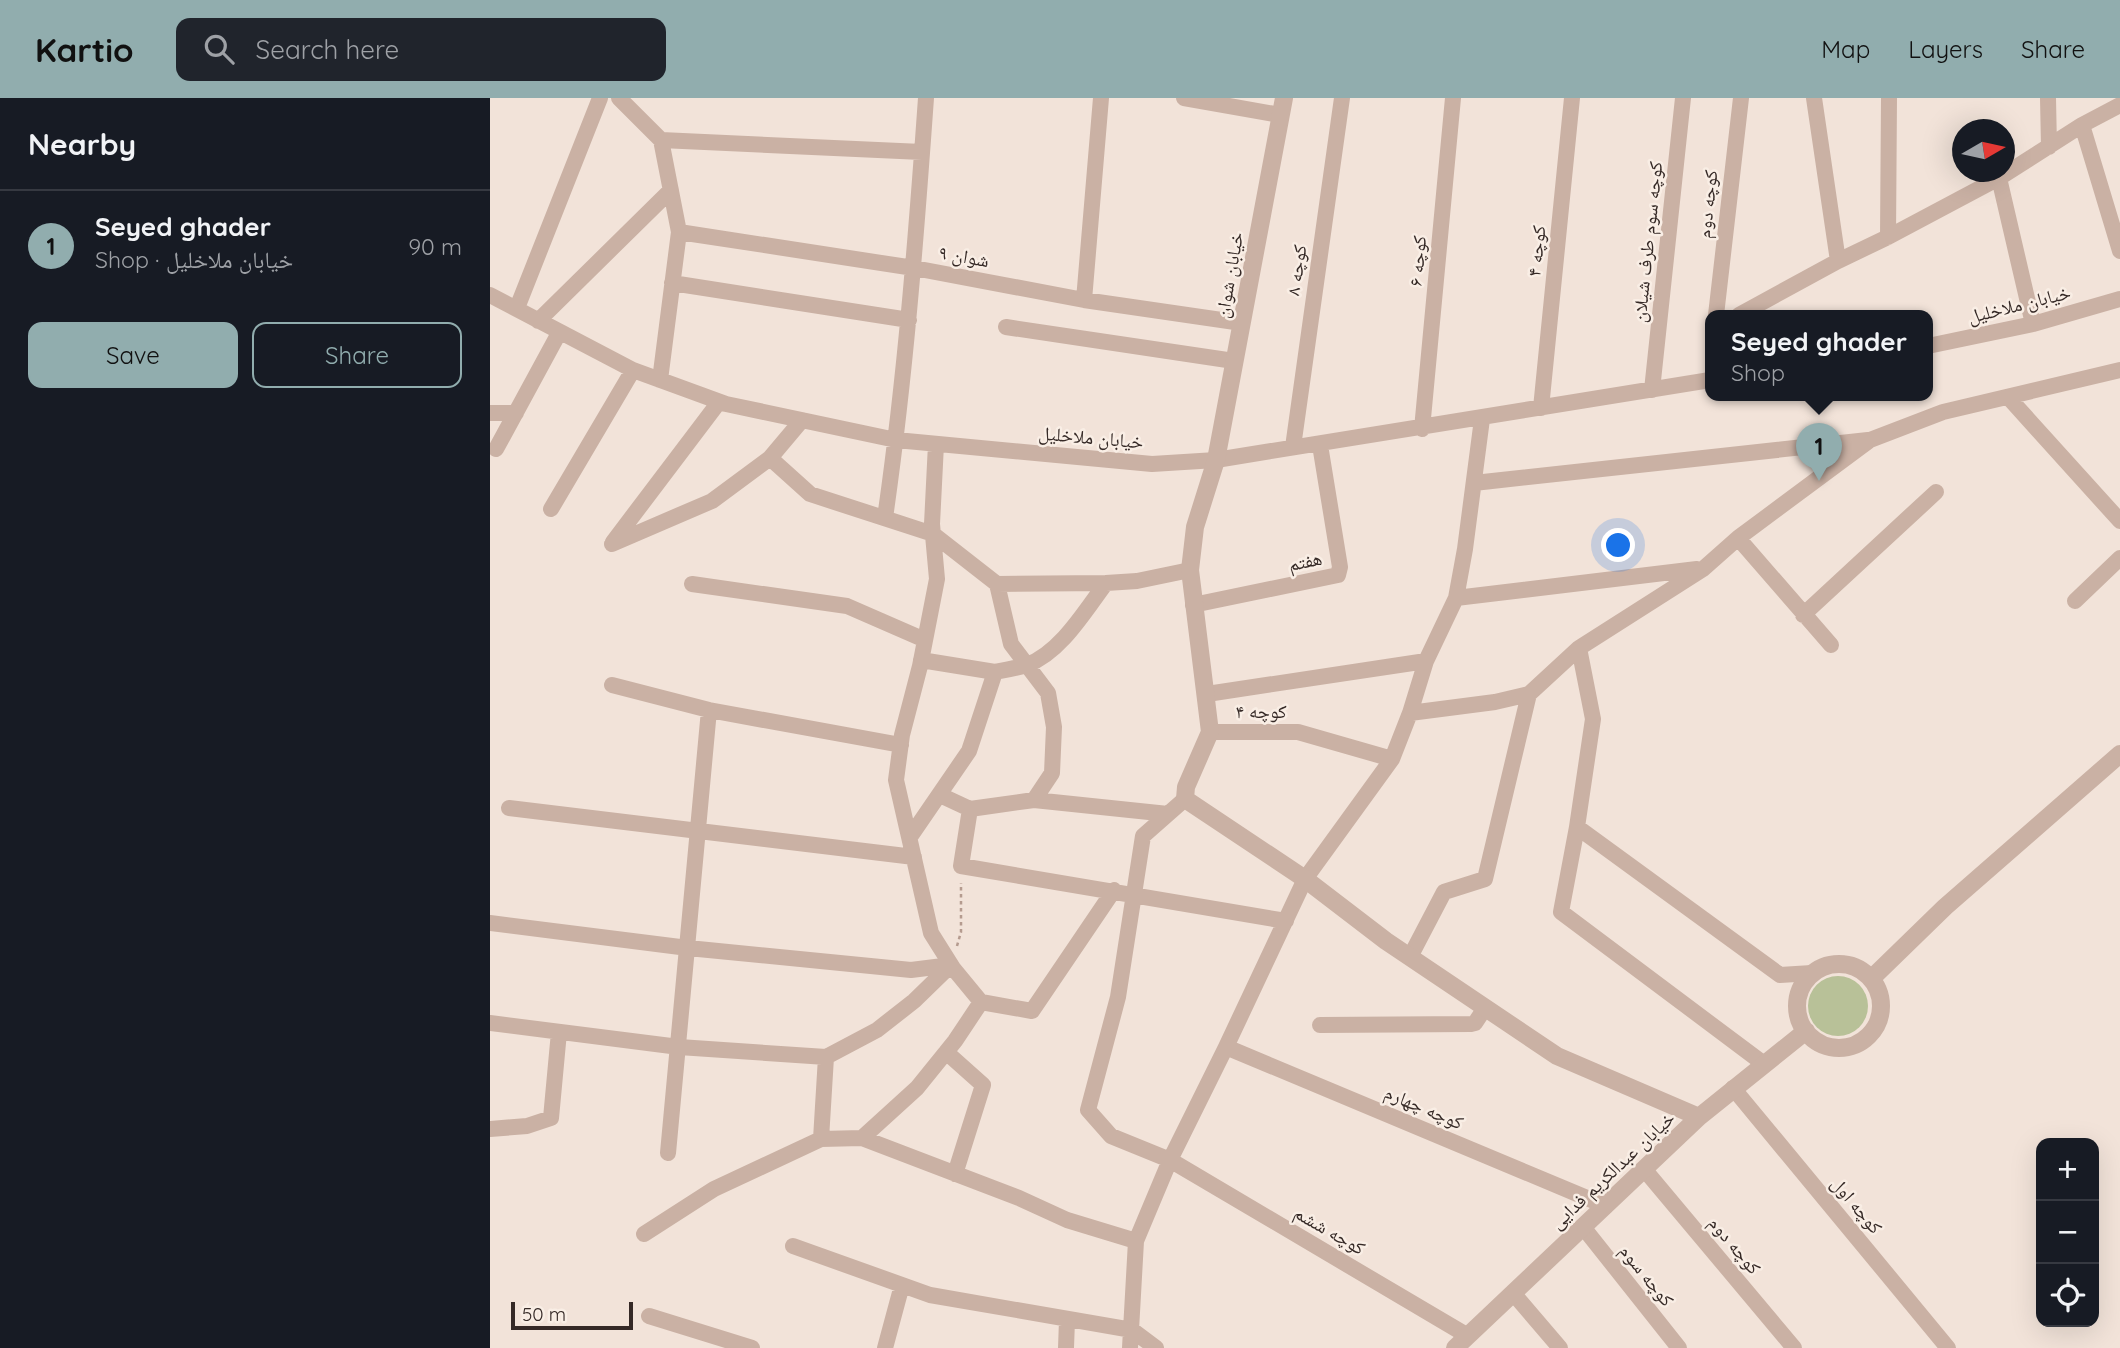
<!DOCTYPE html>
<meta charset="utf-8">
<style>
:root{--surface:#171b24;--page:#20242c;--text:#f1f3f6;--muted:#9ea1a6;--line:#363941;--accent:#91adae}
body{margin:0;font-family:Quicksand,"Noto Naskh Arabic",sans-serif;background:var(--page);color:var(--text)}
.controls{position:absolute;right:21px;bottom:21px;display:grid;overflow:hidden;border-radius:14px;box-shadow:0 7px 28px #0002}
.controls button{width:63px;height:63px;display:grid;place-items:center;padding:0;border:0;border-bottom:2px solid var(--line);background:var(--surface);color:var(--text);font:35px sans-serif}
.compass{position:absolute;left:1462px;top:21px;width:63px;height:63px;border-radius:50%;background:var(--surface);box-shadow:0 7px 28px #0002;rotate:81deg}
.scale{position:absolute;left:21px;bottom:18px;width:122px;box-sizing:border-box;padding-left:7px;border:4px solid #352926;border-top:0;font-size:19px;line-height:24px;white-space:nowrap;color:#352926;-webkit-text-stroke:5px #f9eee5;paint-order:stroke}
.you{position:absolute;left:1129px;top:448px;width:24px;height:24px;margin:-18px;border:5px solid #fff;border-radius:50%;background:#1a73e8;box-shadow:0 0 0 10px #1a73e833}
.badge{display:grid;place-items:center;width:46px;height:46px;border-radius:50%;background:var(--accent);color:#111;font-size:23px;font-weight:700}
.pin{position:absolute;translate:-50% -58px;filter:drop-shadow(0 2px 4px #0008)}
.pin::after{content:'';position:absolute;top:37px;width:24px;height:21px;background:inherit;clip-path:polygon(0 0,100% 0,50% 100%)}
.popup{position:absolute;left:1215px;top:212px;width:228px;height:91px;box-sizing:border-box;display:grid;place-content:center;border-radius:14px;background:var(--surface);filter:drop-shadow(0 2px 5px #0005);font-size:23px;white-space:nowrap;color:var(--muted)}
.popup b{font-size:26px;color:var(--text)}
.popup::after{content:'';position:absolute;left:50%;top:100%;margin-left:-14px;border:14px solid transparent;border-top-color:var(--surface)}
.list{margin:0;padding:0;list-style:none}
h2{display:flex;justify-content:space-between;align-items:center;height:91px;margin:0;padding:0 28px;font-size:30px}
h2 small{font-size:23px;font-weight:400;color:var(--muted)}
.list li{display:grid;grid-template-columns:46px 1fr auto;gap:21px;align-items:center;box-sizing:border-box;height:112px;padding:0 28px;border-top:2px solid var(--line)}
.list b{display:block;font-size:26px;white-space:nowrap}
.list p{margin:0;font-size:23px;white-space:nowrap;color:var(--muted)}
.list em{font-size:23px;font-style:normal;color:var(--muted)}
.actions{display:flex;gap:14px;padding:21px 28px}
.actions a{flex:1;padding:16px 0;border:2px solid var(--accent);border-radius:14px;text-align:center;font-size:24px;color:var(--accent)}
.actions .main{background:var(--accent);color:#111}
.icon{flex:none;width:38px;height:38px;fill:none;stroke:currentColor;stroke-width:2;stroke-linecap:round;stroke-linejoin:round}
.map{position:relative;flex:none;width:1630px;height:1250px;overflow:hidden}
header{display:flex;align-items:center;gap:42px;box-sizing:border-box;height:98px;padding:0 35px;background:var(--accent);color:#111}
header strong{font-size:33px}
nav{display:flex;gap:38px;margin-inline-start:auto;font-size:24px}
.search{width:490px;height:63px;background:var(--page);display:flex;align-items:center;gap:18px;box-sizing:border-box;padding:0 24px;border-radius:14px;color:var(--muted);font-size:26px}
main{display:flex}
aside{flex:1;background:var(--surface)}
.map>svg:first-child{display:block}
.green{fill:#b8c198}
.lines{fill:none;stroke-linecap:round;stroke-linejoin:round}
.path{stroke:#b59b8f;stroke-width:2.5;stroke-dasharray:3.5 3.5;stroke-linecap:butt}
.minor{stroke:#cab1a4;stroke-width:16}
.tertiary{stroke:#cab1a4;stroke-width:18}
.labels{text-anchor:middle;stroke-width:5;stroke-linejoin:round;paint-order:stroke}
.street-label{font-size:19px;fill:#352926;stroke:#f9eee5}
</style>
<header>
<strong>Kartio</strong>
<div class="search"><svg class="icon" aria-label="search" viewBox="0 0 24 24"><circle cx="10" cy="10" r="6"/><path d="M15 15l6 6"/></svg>Search here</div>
<nav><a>Map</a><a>Layers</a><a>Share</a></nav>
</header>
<main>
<aside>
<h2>Nearby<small></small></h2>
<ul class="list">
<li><span class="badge">1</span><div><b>Seyed ghader</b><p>Shop · خیابان ملاخلیل</p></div><em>90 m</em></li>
</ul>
<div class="actions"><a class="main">Save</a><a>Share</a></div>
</aside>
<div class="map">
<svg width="1630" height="1250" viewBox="0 0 1630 1250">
<rect width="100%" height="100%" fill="#f2e3d9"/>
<!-- green -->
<path class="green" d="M1318 908a30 30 0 1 1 60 0a30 30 0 1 1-60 0Z"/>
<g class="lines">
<!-- path -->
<path class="path" d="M467 848 471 834V785"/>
<!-- minor -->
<path class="minor" d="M129 0 171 42 189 134 170 282
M694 0 790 17
M1324 0 1348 163
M1558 0 1559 49
M1592 27 1630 153
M171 42 432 54
M1509 80 1543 226
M189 134 424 170 594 202 752 225
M1398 139 1399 0
M182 185 419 222
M0 197 143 272 236 306 406 342 662 366 726 362 1220 282
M594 202 611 0
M27 210 110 0
M1226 217 1251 0
M1249 217 1348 163 1398 139 1509 80 1592 27 1630 7
M48 223 181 92
M516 229 744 263
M1438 248 1543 226 1630 201
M1162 292 1193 0
M1518 299 1630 423
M1051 310 1082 0
M0 315H26
M932 331 963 0
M803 349 852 0
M6 351 69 235
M280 360 320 396 443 436 507 486 616 485
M984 385 1378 342
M61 411 143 272
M395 420C415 281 426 141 436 0
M1248 440 1341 547
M123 444 229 304
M122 446 222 403 280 360 312 322
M202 486 357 508 435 542
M507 486 521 546 558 595 564 629 562 675 544 702
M966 500 1207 471
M1585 503 1630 460
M703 507 848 477 850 469 830 347
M1313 517 1446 394
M1089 550 1103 621 1087 729 1290 877 1322 875
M431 562 505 574
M122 587 219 612 411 647
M717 596 936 563
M920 615 936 563 966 500 975 451 992 321
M720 634H808L902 661
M450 697 480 711 544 702 678 716
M695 701 653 738 628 899 598 1012 621 1038 680 1062 978 1238
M19 710 424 759
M480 711 471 768 796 823
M1087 729 1071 814 1274 966
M420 739 479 653 505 574C515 572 527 570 537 567 571 554 595 513 616 485L647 483 700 472
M0 825 198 850 421 872 461 867
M920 859 954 794 995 781 1039 596
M491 904 542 913 624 792
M0 925 189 949 336 959 387 932 424 903 461 867
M830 927 981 926 985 925 995 910
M736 949 1116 1108
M456 954 493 987 465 1076
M1243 990 1458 1250
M0 1031 37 1028 61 1020 69 934
M372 1040 427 990 465 943 491 904 463 870 441 835 406 682 412 637 430 568 447 481 442 426 446 346
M331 1041 336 959
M178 1055 219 612
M1154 1071 1304 1250
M1093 1129 1189 1250
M154 1136 224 1091 331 1041 372 1040 529 1100 577 1122 646 1143
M303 1148 440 1197 642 1232 666 1250
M1023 1195 1070 1250
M159 1218 262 1250
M395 1250 412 1187
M576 1250 577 1222
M640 1250 646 1143 680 1062 736 949 815 781 902 661 920 615 1005 604 1039 596 1089 550 1213 471 1248 440 1380 342 1453 314 1630 272"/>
<!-- tertiary -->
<path class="tertiary" d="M794 0 726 362 705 429 700 472 720 634 696 689 695 701 815 781 896 843 1067 958 1209 1019
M1307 908a42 42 0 1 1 84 0a42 42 0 1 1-84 0Z
M1382 880 1455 809 1630 656
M965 1250 1209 1019 1316 933"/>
</g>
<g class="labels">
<!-- street labels -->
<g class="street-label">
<text transform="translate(1217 106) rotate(-84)" y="7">کوچه دوم</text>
<text transform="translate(1157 144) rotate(-84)" y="7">کوچه سوم طرف شیلان</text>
<text transform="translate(1046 153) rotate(-84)" y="7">کوچه ۴</text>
<text transform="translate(474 158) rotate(10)" y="7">شوان ۹</text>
<text transform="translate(927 163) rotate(-85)" y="7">کوچه ۶</text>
<text transform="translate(806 172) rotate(-82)" y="7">کوچه ۸</text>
<text transform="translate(739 177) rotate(-80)" y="7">خیابان شوان</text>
<text transform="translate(1529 206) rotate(-14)" y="7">خیابان ملاخلیل</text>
<text transform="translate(601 339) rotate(5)" y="7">خیابان ملاخلیل</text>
<text transform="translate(815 463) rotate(-12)" y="7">هفتم</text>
<text x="771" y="620">کوچه ۴</text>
<text transform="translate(934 1009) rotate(23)" y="7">کوچه چهارم</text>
<text transform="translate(1122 1072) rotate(-43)" y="7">خیابان عبدالکریم فدایی</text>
<text transform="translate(1367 1107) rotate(50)" y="7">کوچه اول</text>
<text transform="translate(840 1132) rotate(30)" y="7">کوچه ششم</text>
<text transform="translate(1245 1147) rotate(50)" y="7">کوچه دوم</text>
<text transform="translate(1157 1177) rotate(51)" y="7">کوچه سوم</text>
</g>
</g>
</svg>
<div class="controls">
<button>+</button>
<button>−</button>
<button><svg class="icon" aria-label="locate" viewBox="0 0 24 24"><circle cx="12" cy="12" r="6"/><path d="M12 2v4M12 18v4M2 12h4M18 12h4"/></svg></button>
</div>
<svg class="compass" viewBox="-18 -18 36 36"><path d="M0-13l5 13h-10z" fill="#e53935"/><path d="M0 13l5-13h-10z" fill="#9ea1a6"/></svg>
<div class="scale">50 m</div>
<div class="you"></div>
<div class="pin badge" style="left:1329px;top:383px">1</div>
<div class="popup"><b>Seyed ghader</b>Shop</div>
</div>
</main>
